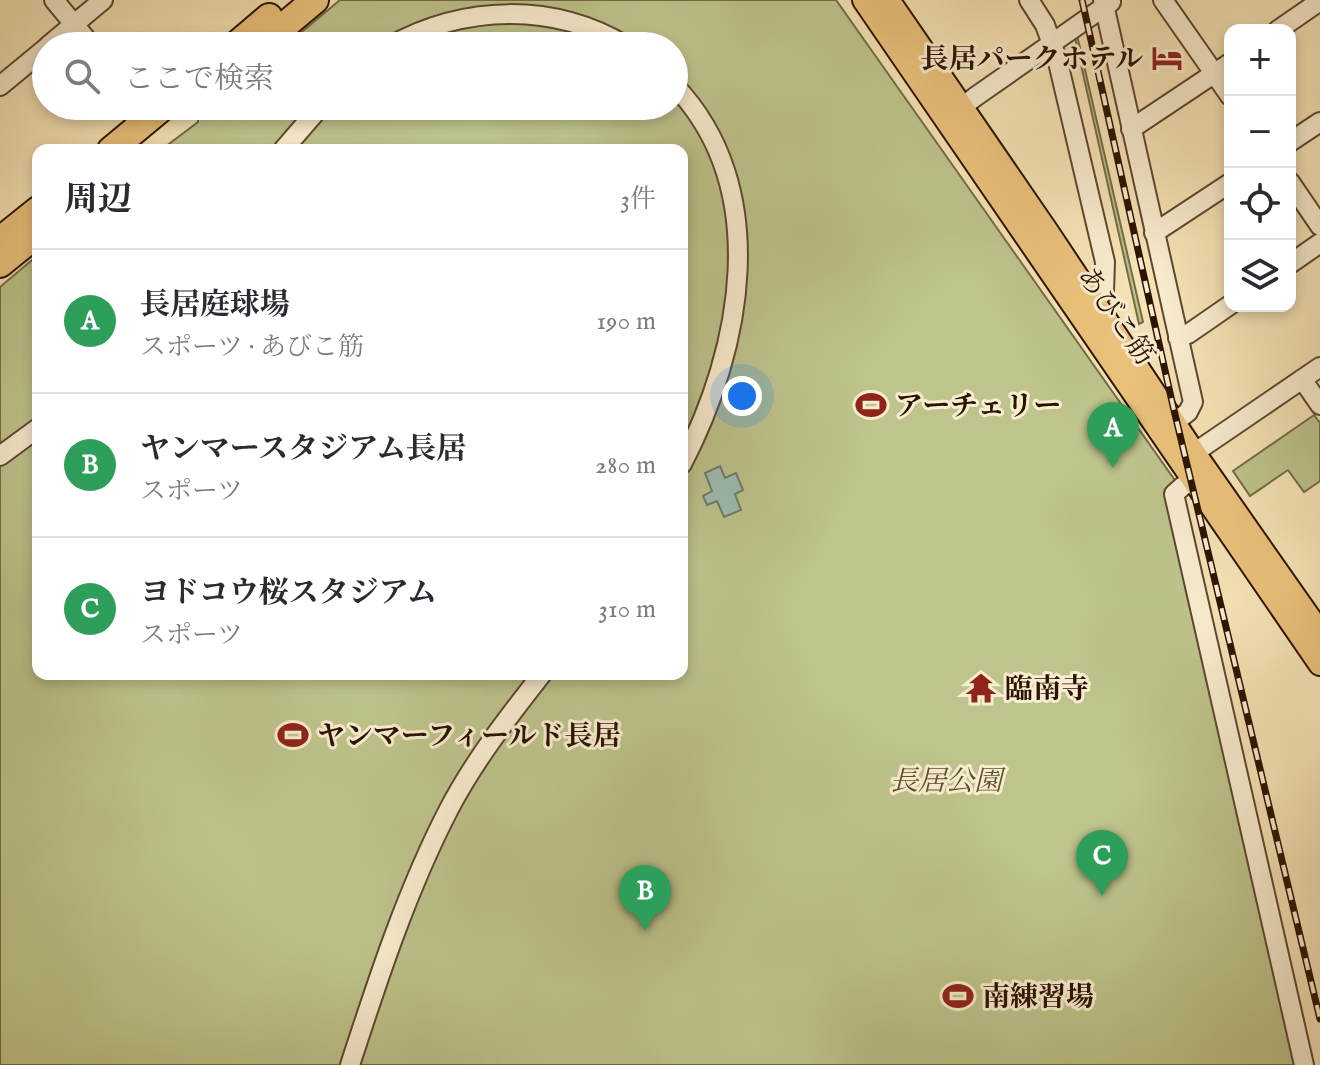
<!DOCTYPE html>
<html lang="ja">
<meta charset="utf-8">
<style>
:root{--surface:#fff;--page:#f2f2f3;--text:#2b2b33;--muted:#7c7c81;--line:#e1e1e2;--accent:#0b8043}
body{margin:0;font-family:"IM FELL English","Noto Serif JP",serif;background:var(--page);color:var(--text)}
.controls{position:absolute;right:24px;top:24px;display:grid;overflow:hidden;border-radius:16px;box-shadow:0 4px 12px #0003}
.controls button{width:72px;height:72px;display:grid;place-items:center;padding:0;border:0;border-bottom:2px solid var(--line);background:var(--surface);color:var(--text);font:40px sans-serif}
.you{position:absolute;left:742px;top:396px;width:28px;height:28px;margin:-20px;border:6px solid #fff;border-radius:50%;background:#1a73e8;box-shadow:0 0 0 12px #1a73e833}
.badge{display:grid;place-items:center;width:52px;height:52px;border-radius:50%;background:var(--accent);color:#fff;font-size:26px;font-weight:700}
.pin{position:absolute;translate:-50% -66px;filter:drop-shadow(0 2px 4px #0008)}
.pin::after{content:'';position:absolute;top:42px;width:28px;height:24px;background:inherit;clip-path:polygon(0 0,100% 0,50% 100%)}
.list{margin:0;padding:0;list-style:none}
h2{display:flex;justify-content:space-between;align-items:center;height:104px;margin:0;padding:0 32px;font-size:34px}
h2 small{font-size:26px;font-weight:400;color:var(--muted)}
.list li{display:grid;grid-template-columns:52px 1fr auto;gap:24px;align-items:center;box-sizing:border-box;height:144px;padding:0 32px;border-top:2px solid var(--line)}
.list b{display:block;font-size:30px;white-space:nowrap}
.list p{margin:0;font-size:26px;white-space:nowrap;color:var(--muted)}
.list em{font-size:26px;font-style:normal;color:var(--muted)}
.icon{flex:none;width:44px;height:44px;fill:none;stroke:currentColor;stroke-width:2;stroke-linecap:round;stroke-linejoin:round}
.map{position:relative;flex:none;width:1320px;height:1065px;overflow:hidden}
.search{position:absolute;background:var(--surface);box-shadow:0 4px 12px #0003;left:32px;top:32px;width:656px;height:88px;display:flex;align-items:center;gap:20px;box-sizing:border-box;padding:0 28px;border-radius:44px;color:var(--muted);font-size:30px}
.panel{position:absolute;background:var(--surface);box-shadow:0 4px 12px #0003;left:32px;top:144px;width:656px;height:536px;border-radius:16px}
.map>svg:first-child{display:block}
.green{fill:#bec48c;stroke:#746c47;stroke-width:2}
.water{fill:#9dbeb2;stroke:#6f7a6c;stroke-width:2}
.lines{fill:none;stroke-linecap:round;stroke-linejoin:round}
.minor-casing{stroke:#5e472f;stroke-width:22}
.major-casing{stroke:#2b1302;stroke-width:26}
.highway-casing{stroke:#2b1302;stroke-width:30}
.minor{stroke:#f9edd0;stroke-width:18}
.major{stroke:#ebc27b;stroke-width:22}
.highway{stroke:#ebc27b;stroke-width:26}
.rail-casing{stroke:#2b1302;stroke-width:7}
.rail{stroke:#f9edd0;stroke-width:4;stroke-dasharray:12;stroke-linecap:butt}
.labels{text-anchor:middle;stroke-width:6;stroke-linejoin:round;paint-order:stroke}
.poi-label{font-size:28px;font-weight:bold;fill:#2b1302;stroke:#f9edd0;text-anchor:start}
.street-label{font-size:28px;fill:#2b1302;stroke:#f9edd0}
.park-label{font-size:28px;font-style:italic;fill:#5e5132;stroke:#f9edd0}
</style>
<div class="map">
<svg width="1320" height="1065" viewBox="0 0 1320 1065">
<rect width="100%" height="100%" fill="#f6e4b6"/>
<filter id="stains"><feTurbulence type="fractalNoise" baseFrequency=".0025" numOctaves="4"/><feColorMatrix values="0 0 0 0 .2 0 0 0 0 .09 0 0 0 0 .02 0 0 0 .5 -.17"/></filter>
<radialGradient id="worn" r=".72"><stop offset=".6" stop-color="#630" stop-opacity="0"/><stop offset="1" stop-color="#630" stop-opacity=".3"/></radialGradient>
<!-- green -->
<path class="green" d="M340 0H836L1174 479 1297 1065H0V287L38 255V674H682V150H161L198 122V118L212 106H674V46H285Z
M1077 35 1143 322 1139 324 1075 38Z
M1314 415 1320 423V481L1304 492 1288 470 1250 496 1233 471Z"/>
<!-- water -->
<path class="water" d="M720 466 725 478 736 473 743 490 735 494 741 510 724 517 717 501 707 505 703 496 712 491 705 473Z"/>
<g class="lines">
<!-- minor casing -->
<g class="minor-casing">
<path id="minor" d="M54 0 92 46
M1029 0 1045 25 1057 58 1105 262 1104 291 1094 303
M1103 0 1193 402 1188 412 1174 423
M1163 0 1230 96
M1278 30 1320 1
M48 46 103 0
M390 46C464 5 553 2 626 46
M674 85C773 188 742 349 682 464
M0 86 46 48
M960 118 961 108 975 97 1111 2
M1131 129 1230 63
M1290 142 1320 122
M283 150 321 106
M1290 182 1320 226
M1154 233 1230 183
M1290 264 1320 243
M1178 338 1188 334 1230 305
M1302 379 1320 405
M1194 453 1320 367
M0 456 38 428
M1183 486 1174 494 1304 1065
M350 1065C378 979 407 890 449 809 474 761 509 716 542 674"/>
</g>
<!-- major casing -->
<g class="major-casing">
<path id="major" d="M864 0 1320 664
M888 0 1048 233 1194 453 1320 633"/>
</g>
<!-- highway casing -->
<g class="highway-casing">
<path id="highway" d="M235 46 269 17
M260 46 315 0
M111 150 164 106
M3 238 38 210
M0 264 38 233"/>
</g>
<!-- minor -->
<use href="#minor" class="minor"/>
<!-- major -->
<use href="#major" class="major"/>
<!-- highway -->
<use href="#highway" class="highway"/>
<!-- rail casing -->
<g class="rail-casing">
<path id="rail" d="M1082 0 1173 406 1320 1019"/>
</g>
<!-- rail -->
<use href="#rail" class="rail"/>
</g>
<!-- icons -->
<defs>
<g id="hotel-bare" transform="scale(2.4)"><path d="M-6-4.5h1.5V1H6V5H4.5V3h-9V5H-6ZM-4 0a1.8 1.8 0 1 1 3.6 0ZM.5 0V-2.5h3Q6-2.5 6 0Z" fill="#8f2418" stroke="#f9edd0" stroke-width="2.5" paint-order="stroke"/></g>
<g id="stadium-bare" transform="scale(2.4)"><path d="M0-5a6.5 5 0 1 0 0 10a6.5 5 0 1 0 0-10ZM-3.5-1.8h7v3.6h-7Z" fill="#8f2418" stroke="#f9edd0" stroke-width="2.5" paint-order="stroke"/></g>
<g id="temple-bare" transform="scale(2.4)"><path d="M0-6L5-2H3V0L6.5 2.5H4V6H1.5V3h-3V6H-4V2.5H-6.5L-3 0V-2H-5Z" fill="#8f2418" stroke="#f9edd0" stroke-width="2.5" paint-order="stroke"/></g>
</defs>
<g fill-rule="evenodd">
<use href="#hotel-bare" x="1167" y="58"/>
<use href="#stadium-bare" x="871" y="405"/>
<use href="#temple-bare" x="981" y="688"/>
<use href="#stadium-bare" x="293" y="735"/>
<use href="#stadium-bare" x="958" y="996"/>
</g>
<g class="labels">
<!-- poi labels -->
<g class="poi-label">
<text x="1143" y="68" text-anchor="end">長居パークホテル</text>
<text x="895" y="415">アーチェリー</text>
<text x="1005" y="698">臨南寺</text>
<text x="317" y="745">ヤンマーフィールド長居</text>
<text x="982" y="1006">南練習場</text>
</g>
<!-- street labels -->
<g class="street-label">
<text transform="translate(1117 315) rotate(55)" y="10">あびこ筋</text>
</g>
<!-- park labels -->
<g class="park-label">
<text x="946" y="790">長居公園</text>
</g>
</g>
<rect width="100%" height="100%" filter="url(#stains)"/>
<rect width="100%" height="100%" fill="url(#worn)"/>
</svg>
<div class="controls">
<button>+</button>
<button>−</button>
<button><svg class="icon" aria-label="locate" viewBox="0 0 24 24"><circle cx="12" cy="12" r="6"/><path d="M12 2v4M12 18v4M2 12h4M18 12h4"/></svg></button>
<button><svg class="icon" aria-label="layers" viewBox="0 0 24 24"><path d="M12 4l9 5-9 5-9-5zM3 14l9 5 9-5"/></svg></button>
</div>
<div class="you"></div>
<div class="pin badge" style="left:1113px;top:468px;background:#2e9e5b">A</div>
<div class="pin badge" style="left:645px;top:931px;background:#2e9e5b">B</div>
<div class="pin badge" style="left:1102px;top:896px;background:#2e9e5b">C</div>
<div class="search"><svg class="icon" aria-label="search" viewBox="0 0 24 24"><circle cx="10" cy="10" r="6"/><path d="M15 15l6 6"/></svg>ここで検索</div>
<section class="panel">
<h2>周辺<small>3件</small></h2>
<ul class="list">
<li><span class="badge" style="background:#2e9e5b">A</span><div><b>長居庭球場</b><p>スポーツ · あびこ筋</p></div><em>190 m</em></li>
<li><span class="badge" style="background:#2e9e5b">B</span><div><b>ヤンマースタジアム長居</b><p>スポーツ</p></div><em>280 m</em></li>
<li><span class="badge" style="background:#2e9e5b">C</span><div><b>ヨドコウ桜スタジアム</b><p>スポーツ</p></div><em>310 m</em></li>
</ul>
</section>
</div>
